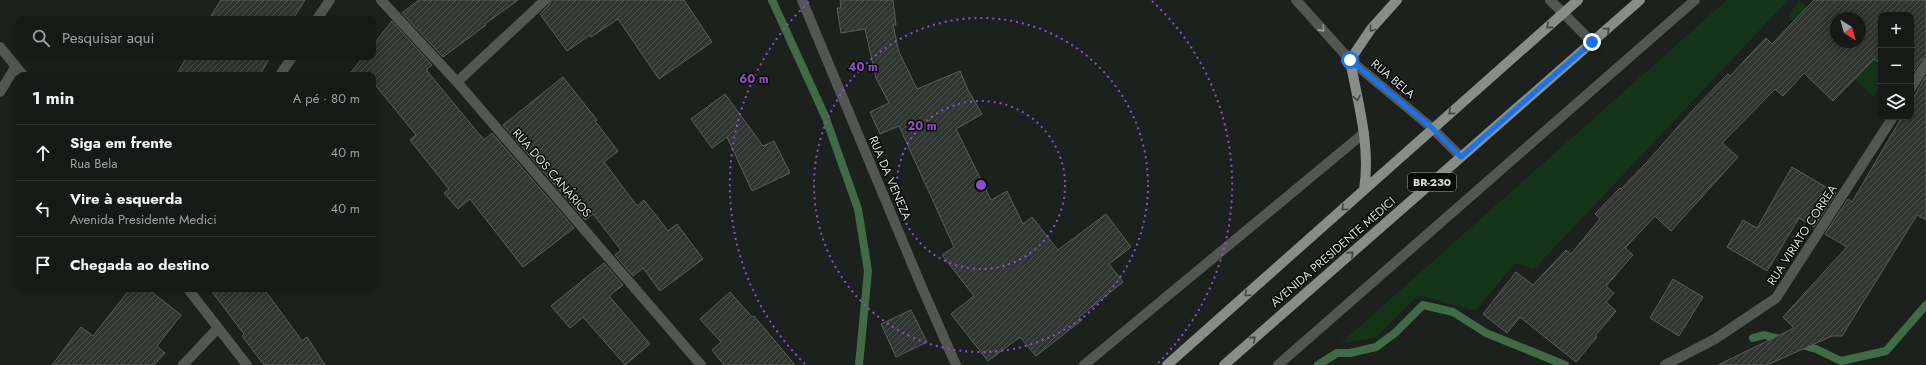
<!DOCTYPE html>
<html lang="pt">
<meta charset="utf-8">
<style>
:root{--surface:#161916;--page:#1f221f;--text:#f1f3f6;--muted:#9ea0a1;--line:#353835}
body{margin:0;font-family:Jost,sans-serif;background:var(--page);color:var(--text)}
.controls{position:absolute;right:12px;top:12px;display:grid;overflow:hidden;border-radius:8px;box-shadow:0 2px 10px #0003}
.controls button{width:36px;height:36px;display:grid;place-items:center;padding:0;border:0;border-bottom:1px solid var(--line);background:var(--surface);color:var(--text);font:20px sans-serif}
.compass{position:absolute;left:1830px;top:12px;width:36px;height:36px;border-radius:50%;background:var(--surface);box-shadow:0 2px 10px #0003;rotate:143deg}
.stop{position:absolute;width:12px;height:12px;margin:-9px;border:3px solid #1a73e8;border-radius:50%;background:#fff}
.stop.end{background:#1a73e8;border-color:#fff;box-shadow:0 1px 4px #0008}
.list{margin:0;padding:0;list-style:none}
h2{display:flex;justify-content:space-between;align-items:center;height:52px;margin:0;padding:0 16px;font-size:17px}
h2 small{font-size:13px;font-weight:400;color:var(--muted)}
.list li{display:grid;grid-template-columns:26px 1fr auto;gap:12px;align-items:center;box-sizing:border-box;height:56px;padding:0 16px;border-top:1px solid var(--line)}
.list b{display:block;font-size:15px;white-space:nowrap}
.list p{margin:0;font-size:13px;white-space:nowrap;color:var(--muted)}
.list em{font-size:13px;font-style:normal;color:var(--muted)}
.icon{flex:none;width:22px;height:22px;fill:none;stroke:currentColor;stroke-width:2;stroke-linecap:round;stroke-linejoin:round}
.map{position:relative;flex:none;width:1926px;height:365px;overflow:hidden}
.search{position:absolute;background:var(--surface);box-shadow:0 2px 10px #0003;left:16px;top:16px;width:360px;height:44px;display:flex;align-items:center;gap:10px;box-sizing:border-box;padding:0 14px;border-radius:8px;color:var(--muted);font-size:15px}
.panel{position:absolute;background:var(--surface);box-shadow:0 2px 10px #0003;left:16px;top:72px;width:360px;height:220px;border-radius:8px}
.map>svg:first-child{display:block}
.green{fill:#15351a}
.lines{fill:none;stroke-linecap:round;stroke-linejoin:round}
.stream{stroke:#416b46;stroke-width:8}
.building{fill:url(#building-hatch);stroke:#5a5f5a;fill-rule:evenodd}
.minor{stroke:#545654;stroke-width:10}
.major{stroke:#888d89;stroke-width:10}
.oneway{stroke:#424542}
.oneway2{stroke:#979a97}
.route{stroke:#1a73e8;stroke-width:5}
.ring{fill:none;stroke:#8e4fc4;stroke-width:2;stroke-dasharray:2 4}
.labels{text-anchor:middle;stroke-width:3;stroke-linejoin:round;paint-order:stroke}
.shield{fill:#080a08;stroke:#9b9e9b;stroke-width:1}
.shield-label{font-size:11px;font-weight:bold;fill:#daddda}
.street-label{font-size:12px;fill:#daddda;stroke:#080a08}
.centre{fill:#8e4fc4;stroke:#080a08;stroke-width:2}
.ring-label{font-size:12px;text-anchor:middle;font-weight:bold;fill:#8e4fc4;stroke:#080a08;stroke-width:3;stroke-linejoin:round;paint-order:stroke}
</style>
<div class="map">
<svg width="1926" height="365" viewBox="0 0 1926 365">
<defs>
<pattern id="building-hatch" width="6" height="6" patternUnits="userSpaceOnUse"><rect width="6" height="6" fill="#313531"/><path d="M-1 1l2-2M0 6l6-6M5 7l2-2" fill="none" stroke="#4e524e"/></pattern>
</defs>
<rect width="100%" height="100%" fill="#1d211d"/>
<!-- green -->
<path class="green" d="M1727 0H1788L1534 269 1515 263 1475 311 1418 295 1375 338 1341 343Z
M1799 0 1836 31V42H1853L1881 64V86L1874 97 1789 17Z"/>
<g class="lines">
<!-- stream -->
<path class="stream" d="M772 0 825 116 858 209 868 271 859 365
M1753 338 1764 335 1783 340
M1798 344 1816 349 1841 361 1886 351 1926 305
M1318 365 1337 353H1350L1376 347 1395 333 1423 305 1453 312 1486 333 1565 365"/>
</g>
<!-- building -->
<path class="building" d="M221 0H305L293 19H209Z
M419 0H518L485 24 486 25 443 57 402 13Z
M551 0H684L712 42 659 79 618 19 591 37 590 35 567 51 540 14 549 5Z
M840 0H893L896 25H893L899 52 917 89 960 71 968 90 982 114 956 129 991 200 1007 191 1023 224 1032 217 1058 250 1106 214 1131 247 1109 264 1123 282 1079 317 1082 320 1036 356 1020 337 988 361 951 314 974 296 942 255 954 247 899 126 880 134 870 112 889 103 876 78 865 29 841 33 837 8H841Z
M1814 0H1926V58L1921 60 1911 76V15H1881V64L1874 59 1833 101 1804 73 1783 96 1775 89 1722 143 1738 157 1671 231 1655 216 1625 248 1633 255 1606 286 1614 293 1606 302 1616 311 1595 336 1597 337 1576 362 1520 317 1507 333 1483 314 1516 272 1533 285 1566 250 1571 254 1600 219 1595 214 1620 188 1621 189 1647 162 1692 111 1728 74 1730 76 1766 38 1772 44ZM1836 18H1860V42H1836Z
M392 21 432 65 427 69V71L484 140 492 133 574 228 523 267 470 199 458 209 444 193 449 189 410 140 416 135 373 82V75H349L363 57H373V45Z
M187 57H270L260 75H176Z
M1926 76V220L1917 215 1842 336H1832L1767 365H1718L1794 328 1783 317 1847 247 1825 234 1848 199 1852 202 1902 117H1911V102Z
M563 77 597 120 595 121 618 151 604 162 637 206 644 200 668 231 677 224 703 259 660 291 643 268 633 276 615 255 621 250 593 214 585 220 503 125Z
M725 94 763 146 774 141 790 173 752 191 727 137 712 148 691 119Z
M1792 167 1836 193 1814 227 1799 218 1767 271 1727 247 1743 220 1757 228Z
M604 263 623 285 609 296 650 344 625 365 583 317 570 328 551 306Z
M1673 279 1703 297 1679 336 1650 318Z
M130 289 141 292 143 289H148L181 315 157 346 165 353 154 365H52L81 327 93 336Z
M210 289H264L302 341 307 337 325 365H264L242 336 244 334Z
M730 292 752 317 754 316 795 365H724L712 350 721 342 700 319Z
M911 310 927 342 896 357 881 324Z"/>
<g class="lines">
<!-- minor -->
<path class="minor" d="M381 0 457 82 701 365
M802 0 920 283 956 365
M1296 0 1350 60 1432 128 1461 157
M1550 0 1592 42
M317 19 330 0
M0 47 23 75
M280 75 292 57
M457 82 545 0
M1911 88 1926 64
M0 92 16 66
M188 289 247 365
M183 365 218 328
M1084 365 1364 133
M1278 365 1695 0
M1665 365 1715 339 1776 298 1893 117"/>
<!-- major -->
<path class="major" d="M1364 190C1371 147 1358 103 1350 60L1371 29 1397 0
M1167 365 1578 0
M1224 365 1640 0"/>
</g>
<!-- one-way arrows -->
<defs><path id="oneway-chevron" d="M-2-3.5L2.5 0L-2 3.5" fill="none" stroke-width="1.6" stroke-linecap="round" stroke-linejoin="round"/></defs>
<g class="oneway">
<use href="#oneway-chevron" transform="translate(1549 26) rotate(139)"/>
<use href="#oneway-chevron" transform="translate(1372 29) rotate(128)"/>
<use href="#oneway-chevron" transform="translate(1607 30) rotate(-42)"/>
<use href="#oneway-chevron" transform="translate(1357 98) rotate(79)"/>
<use href="#oneway-chevron" transform="translate(1451 112) rotate(139)"/>
<use href="#oneway-chevron" transform="translate(1344 208) rotate(138)"/>
<use href="#oneway-chevron" transform="translate(1351 254) rotate(-41)"/>
<use href="#oneway-chevron" transform="translate(1247 294) rotate(138)"/>
<use href="#oneway-chevron" transform="translate(1253 339) rotate(-41)"/>
</g>
<use class="oneway2" href="#oneway-chevron" transform="translate(1322 29) rotate(48)"/>
<g class="lines">
<!-- route -->
<path class="route" d="M1350 60 1432 128 1461 157 1592 42"/>
</g>
<!-- distance rings -->
<g class="ring">
<circle cx="981" cy="185" r="84"/>
<circle cx="981" cy="185" r="167"/>
<path d="M805 364A251 251 0 0 1 810 1M1152 1A251 251 0 0 1 1157 364"/>
</g>
<g class="labels">
<!-- shield labels -->
<rect class="shield" x="1408" y="173" width="48" height="18" rx="3"/>
<g class="shield-label">
<text x="1432" y="186">BR-230</text>
</g>
<!-- street labels -->
<g class="street-label">
<text transform="translate(1393 79) rotate(40)" y="4">RUA BELA</text>
<text transform="translate(552 173) rotate(49)" y="4">RUA DOS CANÁRIOS</text>
<text transform="translate(890 178) rotate(67)" y="4">RUA DA VENEZA</text>
<text transform="translate(1802 235) rotate(-57)" y="4">RUA VIRIATO CORREA</text>
<text transform="translate(1333 252) rotate(-41)" y="4">AVENIDA PRESIDENTE MEDICI</text>
</g>
</g>
<circle cx="981" cy="185" r="6" class="centre"/>
<g class="ring-label">
<text x="863" y="71">40 m</text>
<text x="754" y="83">60 m</text>
<text x="922" y="130">20 m</text>
</g>
</svg>
<div class="controls">
<button>+</button>
<button>−</button>
<button><svg class="icon" aria-label="layers" viewBox="0 0 24 24"><path d="M12 4l9 5-9 5-9-5zM3 14l9 5 9-5"/></svg></button>
</div>
<svg class="compass" viewBox="-18 -18 36 36"><path d="M0-13l5 13h-10z" fill="#e53935"/><path d="M0 13l5-13h-10z" fill="#9ea0a1"/></svg>
<div class="stop" style="left:1350px;top:60px"></div>
<div class="stop end" style="left:1592px;top:42px"></div>
<div class="search"><svg class="icon" aria-label="search" viewBox="0 0 24 24"><circle cx="10" cy="10" r="6"/><path d="M15 15l6 6"/></svg>Pesquisar aqui</div>
<section class="panel">
<h2>1 min<small>A pé · 80 m</small></h2>
<ul class="list">
<li><svg class="icon" aria-label="ahead" viewBox="0 0 24 24"><path d="M12 20V5M6 11l6-6 6 6"/></svg><div><b>Siga em frente</b><p>Rua Bela</p></div><em>40 m</em></li>
<li><svg class="icon" aria-label="left" viewBox="0 0 24 24"><path d="M17 20v-9H6M10 6l-5 5 5 5"/></svg><div><b>Vire à esquerda</b><p>Avenida Presidente Medici</p></div><em>40 m</em></li>
<li><svg class="icon" aria-label="arrive" viewBox="0 0 24 24"><path d="M6 21V4h12l-3 4 3 4H6"/></svg><div><b>Chegada ao destino</b></div></li>
</ul>
</section>
</div>
